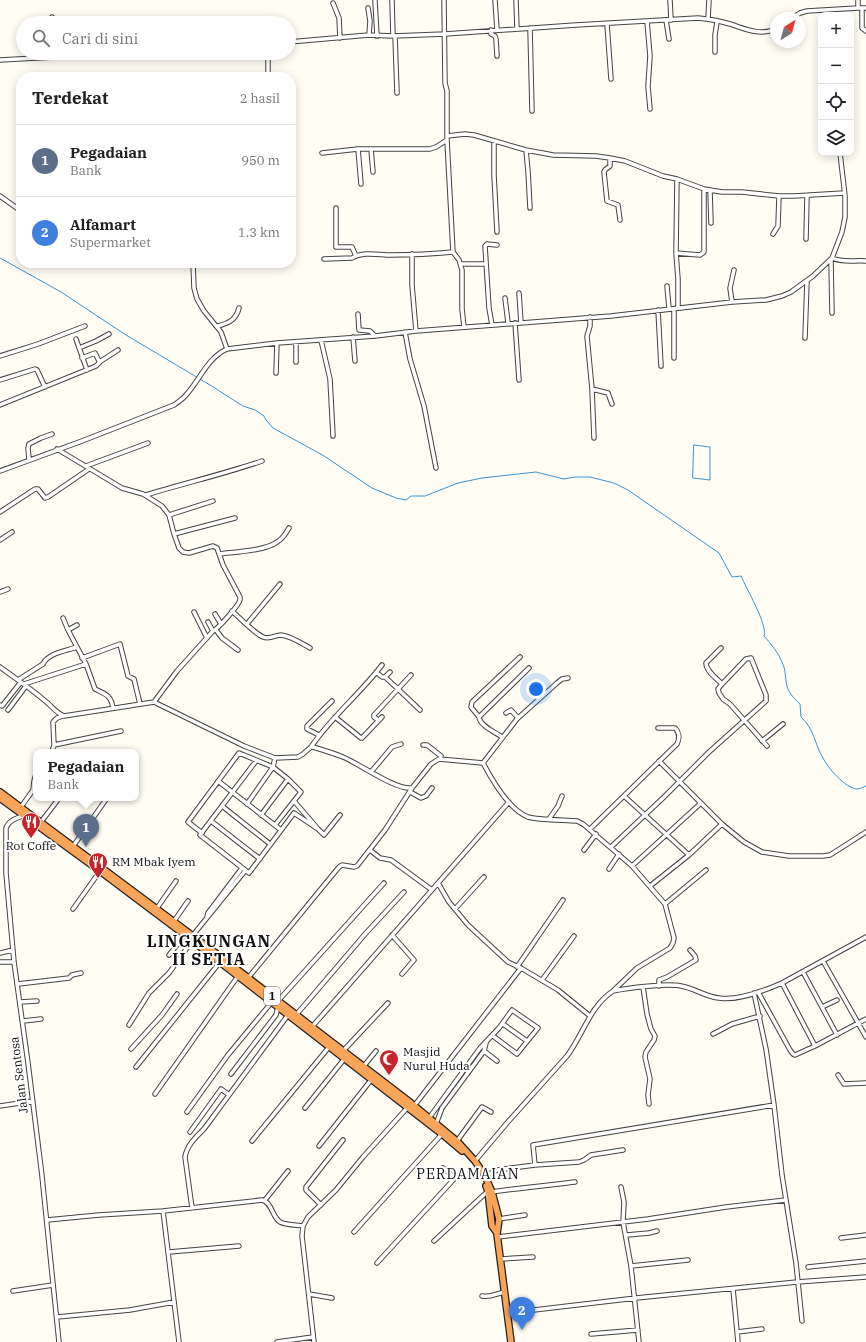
<!DOCTYPE html>
<html lang="id">
<meta charset="utf-8">
<style>
:root{--surface:#fff;--page:#f2f2f2;--text:#222;--muted:#767676;--line:#e0e0e0;--accent:#7c3aed}
body{margin:0;font-family:"IBM Plex Serif",serif;background:var(--page);color:var(--text)}
.controls{position:absolute;right:12px;top:12px;display:grid;overflow:hidden;border-radius:8px;box-shadow:0 2px 10px #0003}
.controls button{width:36px;height:36px;display:grid;place-items:center;padding:0;border:0;border-bottom:1px solid var(--line);background:var(--surface);color:var(--text);font:20px sans-serif}
.compass{position:absolute;left:770px;top:12px;width:36px;height:36px;border-radius:50%;background:var(--surface);box-shadow:0 2px 10px #0003;rotate:36deg}
.you{position:absolute;left:536px;top:689px;width:14px;height:14px;margin:-10px;border:3px solid #fff;border-radius:50%;background:#1a73e8;box-shadow:0 0 0 6px #1a73e833}
.badge{display:grid;place-items:center;width:26px;height:26px;border-radius:50%;background:var(--accent);color:#fff;font-size:13px;font-weight:700}
.pin{position:absolute;translate:-50% -33px;filter:drop-shadow(0 1px 2px #0008)}
.pin::after{content:'';position:absolute;top:21px;width:14px;height:12px;background:inherit;clip-path:polygon(0 0,100% 0,50% 100%)}
.popup{position:absolute;left:33px;top:749px;width:106px;height:52px;box-sizing:border-box;display:grid;place-content:center;border-radius:8px;background:var(--surface);filter:drop-shadow(0 1px 3px #0005);font-size:13px;white-space:nowrap;color:var(--muted)}
.popup b{font-size:15px;color:var(--text)}
.popup::after{content:'';position:absolute;left:50%;top:100%;margin-left:-8px;border:8px solid transparent;border-top-color:var(--surface)}
.list{margin:0;padding:0;list-style:none}
h2{display:flex;justify-content:space-between;align-items:center;height:52px;margin:0;padding:0 16px;font-size:17px}
h2 small{font-size:13px;font-weight:400;color:var(--muted)}
.list li{display:grid;grid-template-columns:26px 1fr auto;gap:12px;align-items:center;box-sizing:border-box;height:72px;padding:0 16px;border-top:1px solid var(--line)}
.list b{display:block;font-size:15px;white-space:nowrap}
.list p{margin:0;font-size:13px;white-space:nowrap;color:var(--muted)}
.list em{font-size:13px;font-style:normal;color:var(--muted)}
.icon{flex:none;width:22px;height:22px;fill:none;stroke:currentColor;stroke-width:2;stroke-linecap:round;stroke-linejoin:round}
.map{position:relative;flex:none;width:866px;height:1342px;overflow:hidden}
.search{position:absolute;background:var(--surface);box-shadow:0 2px 10px #0003;left:16px;top:16px;width:280px;height:44px;display:flex;align-items:center;gap:10px;box-sizing:border-box;padding:0 14px;border-radius:22px;color:var(--muted);font-size:15px}
.panel{position:absolute;background:var(--surface);box-shadow:0 2px 10px #0003;left:16px;top:72px;width:280px;height:196px;border-radius:16px}
.map>svg:first-child{display:block}
.lines{fill:none;stroke-linecap:round;stroke-linejoin:round}
.stream{stroke:#3b93d2;stroke-width:1}
.minor-casing{stroke:#444;stroke-width:5.5}
.highway-casing{stroke:#222;stroke-width:8}
.minor{stroke:#fff;stroke-width:3.5}
.highway{stroke:#f8a459;stroke-width:5.5}
.labels{text-anchor:middle;stroke-width:4;stroke-linejoin:round;paint-order:stroke}
.shield{fill:#fff;stroke:#585858;stroke-width:1}
.shield-label{font-size:11px;font-weight:bold;fill:#111}
.poi-label{font-size:12px;fill:#111;stroke:#fff;text-anchor:start}
.street-label{font-size:12px;fill:#111;stroke:#fff}
.quarter-label{font-size:14px;letter-spacing:1px;fill:#111;stroke:#fff}
.district-label{font-size:16px;font-weight:bold;letter-spacing:1px;fill:#111;stroke:#fff}
</style>
<div class="map">
<svg width="866" height="1342" viewBox="0 0 866 1342">
<rect width="100%" height="100%" fill="#fffdf4"/>
<g class="lines">
<!-- stream -->
<path class="stream" d="M0 258 61 292 126 335 210 385 243 406 255 410 264 416 266 420 273 428 297 441 324 456 372 488 396 498 406 500 411 496H425L458 483 482 478 536 472 564 479 575 477H590L614 483 628 490 719 553 732 577 741 576C746 588 768 625 764 636 771 644 778 652 782 662 786 670 785 678 787 686 789 694 795 699 800 704L801 717C815 730 814 743 823 758 828 768 845 788 857 789 860 789 863 787 866 786
M694 445 710 447V480L693 478Z"/>
<!-- minor casing -->
<g class="minor-casing">
<path id="minor" d="M392 0 393 36
M444 0 445 83 447 91V140L453 252 459 260 462 270V309L464 327
M495 0 497 30
M516 0 517 29
M670 0 671 20
M858 0V8
M375 1 377 36
M333 3 339 18 340 38
M368 8 370 21 369 35
M862 9V28L866 31
M52 17V23
M792 18 800 13 807 11 858 8H866
M708 19 709 0
M666 20 669 39
M647 21 650 56 648 86 650 109
M607 24 611 79
M530 28 532 111
M491 30V34L495 36 496 39 497 56
M395 36 397 93
M289 42 369 35 393 36 445 34 576 25 698 18C709 19 720 21 730 24 746 29 759 36 776 29
M715 52V35L717 22
M268 53V77
M0 60 128 53
M447 136 465 134 474 135 526 150 553 155 596 156 610 158 625 161 663 176 677 179 704 189 722 192H742L779 196H794L844 193
M494 141V175L497 232
M358 149 361 184
M371 149 373 172
M526 150 528 171 530 208
M322 153 358 149H430L436 147 447 140
M610 158V166L605 170 604 172 607 201 618 205 620 220
M677 179 676 253 678 279V308
M710 191 711 223
M0 196 21 211
M336 208V247H352L356 256
M773 234 778 226 779 196
M806 239 807 196
M676 253 700 255 704 252V189
M412 254V285L416 331
M832 258C843 263 854 260 866 261
M324 259 352 258C363 251 379 255 391 255 412 255 433 254 453 252
M831 260 832 313
M193 263 194 288 197 299 204 311 221 332 227 349
M461 264H486
M667 286 669 309
M519 293 521 323
M505 298 508 323
M732 302 730 288 734 270
M674 309V358
M658 310 661 366
M358 314 359 330 370 331 375 336
M590 317V326L587 336 592 389 594 438
M515 323 519 380
M492 325 489 308 485 246 487 244 497 245
M218 326C229 323 236 320 239 308
M405 332 410 359 424 406 436 468
M353 337 355 361
M805 338 807 281
M76 339 87 370
M321 340 330 379 333 436
M79 348 96 341 109 334
M0 356 38 344 85 326
M82 358 95 353 99 361H101L118 350
M296 362V342
M276 373 277 343
M0 380 35 369 37 370 45 387
M592 389 608 393 612 404
M0 405 96 366 101 361
M57 449 122 488 143 494 162 506 169 515 174 534 179 548 183 552 189 553 213 546 217 548 223 565 240 597C240 598 240 599 240 600 239 605 218 629 213 631L177 671 154 702
M29 459 28 448 29 444 41 438 52 434
M86 466 148 443
M0 471 82 441 174 405C178 402 183 399 186 395 200 380 207 358 227 349L277 343 375 336 416 331 611 316 732 302 766 300 782 296 791 292 813 276 832 258 842 232 845 217V196L840 153
M146 495C185 483 224 474 262 461
M0 512 35 489H38L45 498 48 497 89 469
M169 515 213 501
M174 534 235 518
M0 540 12 532
M219 554C234 552 265 551 277 542 283 539 286 533 289 528
M0 592 8 589
M232 611C240 618 254 633 263 637 270 640 275 635 281 635 291 636 301 643 310 648
M194 612 207 638
M215 614 221 624
M63 618 68 630 86 664 95 689C105 694 111 695 113 708
M208 622 213 631
M247 624 280 584
M68 630 77 625
M216 630 222 638 238 650
M82 658 120 644 128 676 134 679 140 704
M0 667C15 678 30 688 44 700 51 705 56 713 64 716L154 702 244 746 275 758 298 757 303 754 311 747H313C323 750 333 753 343 757 360 764 395 790 412 788L431 764 439 759 483 763C492 780 509 810 528 817 538 820 564 820 577 821L583 824 632 866 665 904 674 938 673 943 670 948 637 968 613 991
M376 672 382 677H385L398 689
M385 677 390 672
M18 680 43 664C48 653 66 651 77 647
M24 684 86 664
M722 684 718 689 719 693 723 699 730 704 767 746
M398 689 420 710
M0 705 2 706 21 682
M8 710 26 686
M506 713 511 710 518 718
M335 717 361 738H362L382 717
M479 717 471 707 472 702 520 657
M378 720 374 717V715L411 675
M319 735 307 729V726L332 701
M502 737C495 732 480 726 479 717L529 668
M762 741 783 724
M54 745 121 731
M423 745H427L441 756 440 759
M311 747C331 717 360 694 382 665
M52 752 54 745 53 722 57 718 63 716
M256 761 200 835 249 873 294 813 318 829
M659 761 722 824 744 842 762 852 789 856H823L830 855 838 850 866 832
M483 763 517 719 557 683 562 679 568 678
M371 772 392 747 401 744
M218 781 281 830
M410 792 421 798 426 796 432 788
M624 796 689 855
M294 801 318 829 324 835 340 815
M247 804 273 767 275 758
M222 806 270 844
M21 807 33 790 34 781 36 774
M25 815C17 818 9 820 6 828V873L14 962 28 1063 42 1176 59 1342
M261 815 288 779
M549 819 558 806 562 796
M211 821 260 859
M41 822 57 801
M590 829 677 744C680 738 679 732 675 728H658
M202 833 188 822 239 753 273 767 288 779 301 792 275 825
M74 845 107 798
M611 847 664 797 709 752 766 701V695L751 658 746 659 722 684C716 678 706 671 706 663L721 648
M370 850 380 858 391 860 432 890
M584 850 596 834
M632 866 701 803
M609 869 619 854
M438 883 449 902 468 925 508 962 521 968 558 990 590 1016
M650 886 689 855 722 824
M665 904 706 870
M157 908 176 881
M73 909 100 871
M455 909 484 877
M207 917 208 913 242 868
M174 921 188 901
M193 935 245 871
M392 935 414 960 402 974
M0 953 13 950
M169 955 185 935
M823 961 866 1037
M0 962H14
M517 967 563 900
M803 972 837 1035
M248 978 339 867 342 865 354 867 357 866 385 830 412 788
M542 980 574 936
M782 983 815 1046
M18 984 69 978 72 975 81 973
M659 986V980L667 977 696 960 695 956 690 950
M643 987 647 1014 651 1029 655 1036 654 1040 646 1052 645 1057 650 1079 648 1095 649 1104
M758 992 790 1050 793 1054 795 1055 815 1046 866 1019
M754 993 766 1049 774 1105 782 1175 796 1263 802 1321
M278 1001 384 883
M20 1002 37 1001
M822 1007 837 1000
M296 1015 366 933 404 892
M23 1021 41 1019
M503 1024 527 1041
M129 1025 149 993 169 973 192 941
M311 1028 509 802
M713 1034 732 1024 760 1016
M131 1049 162 1015 177 994
M343 1051 388 1003
M484 1051 497 1061
M136 1067 220 962
M363 1067 376 1051
M231 1074 276 1015 278 1007
M838 1075 844 1084 866 1083
M155 1094 238 976
M0 1106 33 1101
M414 1106 521 968
M305 1108 345 1058
M187 1112 228 1055 271 1003
M429 1118 480 1048 499 1028 512 1010 538 1028 517 1054 493 1036
M436 1124 442 1108 484 1051 486 1043
M190 1132 221 1089 228 1094
M252 1141 329 1047
M457 1141 482 1107 491 1112
M319 1146 371 1080
M475 1161 507 1123 567 1056C583 1035 590 1006 613 991 627 988 668 983 681 986 694 988 706 997 719 998 737 1001 766 990 782 983L866 937
M535 1165 579 1162 584 1160 591 1155 623 1150
M485 1176 497 1170 535 1165 533 1145 774 1105
M621 1187 624 1202 623 1222 631 1266 639 1342
M492 1192C520 1188 548 1185 575 1182
M265 1200 288 1171
M321 1205 306 1190V1187L343 1140
M192 1208 185 1157C187 1145 196 1137 204 1129L288 1015
M163 1211 179 1342
M499 1219 525 1215
M47 1220 99 1215 163 1211 262 1200C272 1202 272 1217 280 1222 286 1225 296 1225 303 1226
M354 1232 442 1134
M627 1235 649 1233 657 1231
M498 1237 648 1219 726 1207 786 1200
M841 1238 866 1235
M434 1241 488 1191
M169 1252 239 1246
M501 1259 533 1257
M377 1263 455 1178 443 1168
M631 1266 688 1260
M808 1267 866 1261
M733 1289 738 1342
M13 1291 53 1285
M309 1294 332 1298
M482 1296C491 1298 497 1293 505 1292
M508 1313 636 1298 797 1282 866 1277
M57 1317 130 1310 174 1302
M737 1332 762 1329
M591 1334 638 1330
M277 1342 313 1337
M314 1342 302 1236 303 1226 308 1217 336 1190 363 1157 408 1107"/>
</g>
<!-- highway casing -->
<g class="highway-casing">
<path id="highway" d="M0 792 221 957 411 1103 457 1141 475 1161 485 1176 492 1192 499 1219 497 1234 511 1342
M0 798 100 871 185 935 442 1134 462 1151
M486 1186 488 1191 492 1226 497 1233"/>
</g>
<!-- minor -->
<use href="#minor" class="minor"/>
<!-- highway -->
<use href="#highway" class="highway"/>
</g>
<!-- icons -->
<defs>
<g id="restaurant-pin" transform="scale(1)"><path d="M0 17L-7.5 6A9.5 9.5 0 1 1 7.5 6Z" fill="#c72328" stroke="#fff"/><path d="M-5-6h1v4h1v-4h1v4h1v-4h1v5L-1.5 .5V6h-2V.5L-5-1ZM5-6V6H3V1.5H1.5Q1.5-4 5-6Z" fill="#fff"/></g>
<g id="mosque-pin" transform="scale(1)"><path d="M0 17L-7.5 6A9.5 9.5 0 1 1 7.5 6Z" fill="#c72328" stroke="#fff"/><path d="M3.5-4.9A6 6 0 1 0 3.5 4.9A5 5 0 1 1 3.5-4.9Z" fill="#fff"/></g>
</defs>
<g fill-rule="evenodd">
<use href="#restaurant-pin" x="31" y="822"/>
<use href="#restaurant-pin" x="98" y="862"/>
<use href="#mosque-pin" x="389" y="1059"/>
</g>
<g class="labels">
<!-- shield labels -->
<rect class="shield" x="264" y="987" width="16" height="18" rx="3"/>
<g class="shield-label">
<text x="272" y="1000">1</text>
</g>
<!-- poi labels -->
<g class="poi-label">
<text x="31" y="850" text-anchor="middle">Rot Coffe</text>
<text x="112" y="866">RM Mbak Iyem</text>
<text x="403" y="1056">Masjid<tspan x="403" dy="14">Nurul Huda</tspan></text>
</g>
<!-- street labels -->
<g class="street-label">
<text transform="translate(19 1075) rotate(-97)" y="4">Jalan Sentosa</text>
</g>
<!-- quarter labels -->
<g class="quarter-label">
<text x="468" y="1179">PERDAMAIAN</text>
</g>
<!-- district labels -->
<g class="district-label">
<text x="209" y="947">LINGKUNGAN<tspan x="209" dy="18">II SETIA</tspan></text>
</g>
</g>
</svg>
<div class="controls">
<button>+</button>
<button>−</button>
<button><svg class="icon" aria-label="locate" viewBox="0 0 24 24"><circle cx="12" cy="12" r="6"/><path d="M12 2v4M12 18v4M2 12h4M18 12h4"/></svg></button>
<button><svg class="icon" aria-label="layers" viewBox="0 0 24 24"><path d="M12 4l9 5-9 5-9-5zM3 14l9 5 9-5"/></svg></button>
</div>
<svg class="compass" viewBox="-18 -18 36 36"><path d="M0-13l5 13h-10z" fill="#e53935"/><path d="M0 13l5-13h-10z" fill="#767676"/></svg>
<div class="you"></div>
<div class="pin badge" style="left:86px;top:847px;background:#5c6f8a">1</div>
<div class="popup"><b>Pegadaian</b>Bank</div>
<div class="pin badge" style="left:522px;top:1330px;background:#3f7fe0">2</div>
<div class="search"><svg class="icon" aria-label="search" viewBox="0 0 24 24"><circle cx="10" cy="10" r="6"/><path d="M15 15l6 6"/></svg>Cari di sini</div>
<section class="panel">
<h2>Terdekat<small>2 hasil</small></h2>
<ul class="list">
<li><span class="badge" style="background:#5c6f8a">1</span><div><b>Pegadaian</b><p>Bank</p></div><em>950 m</em></li>
<li><span class="badge" style="background:#3f7fe0">2</span><div><b>Alfamart</b><p>Supermarket</p></div><em>1.3 km</em></li>
</ul>
</section>
</div>
